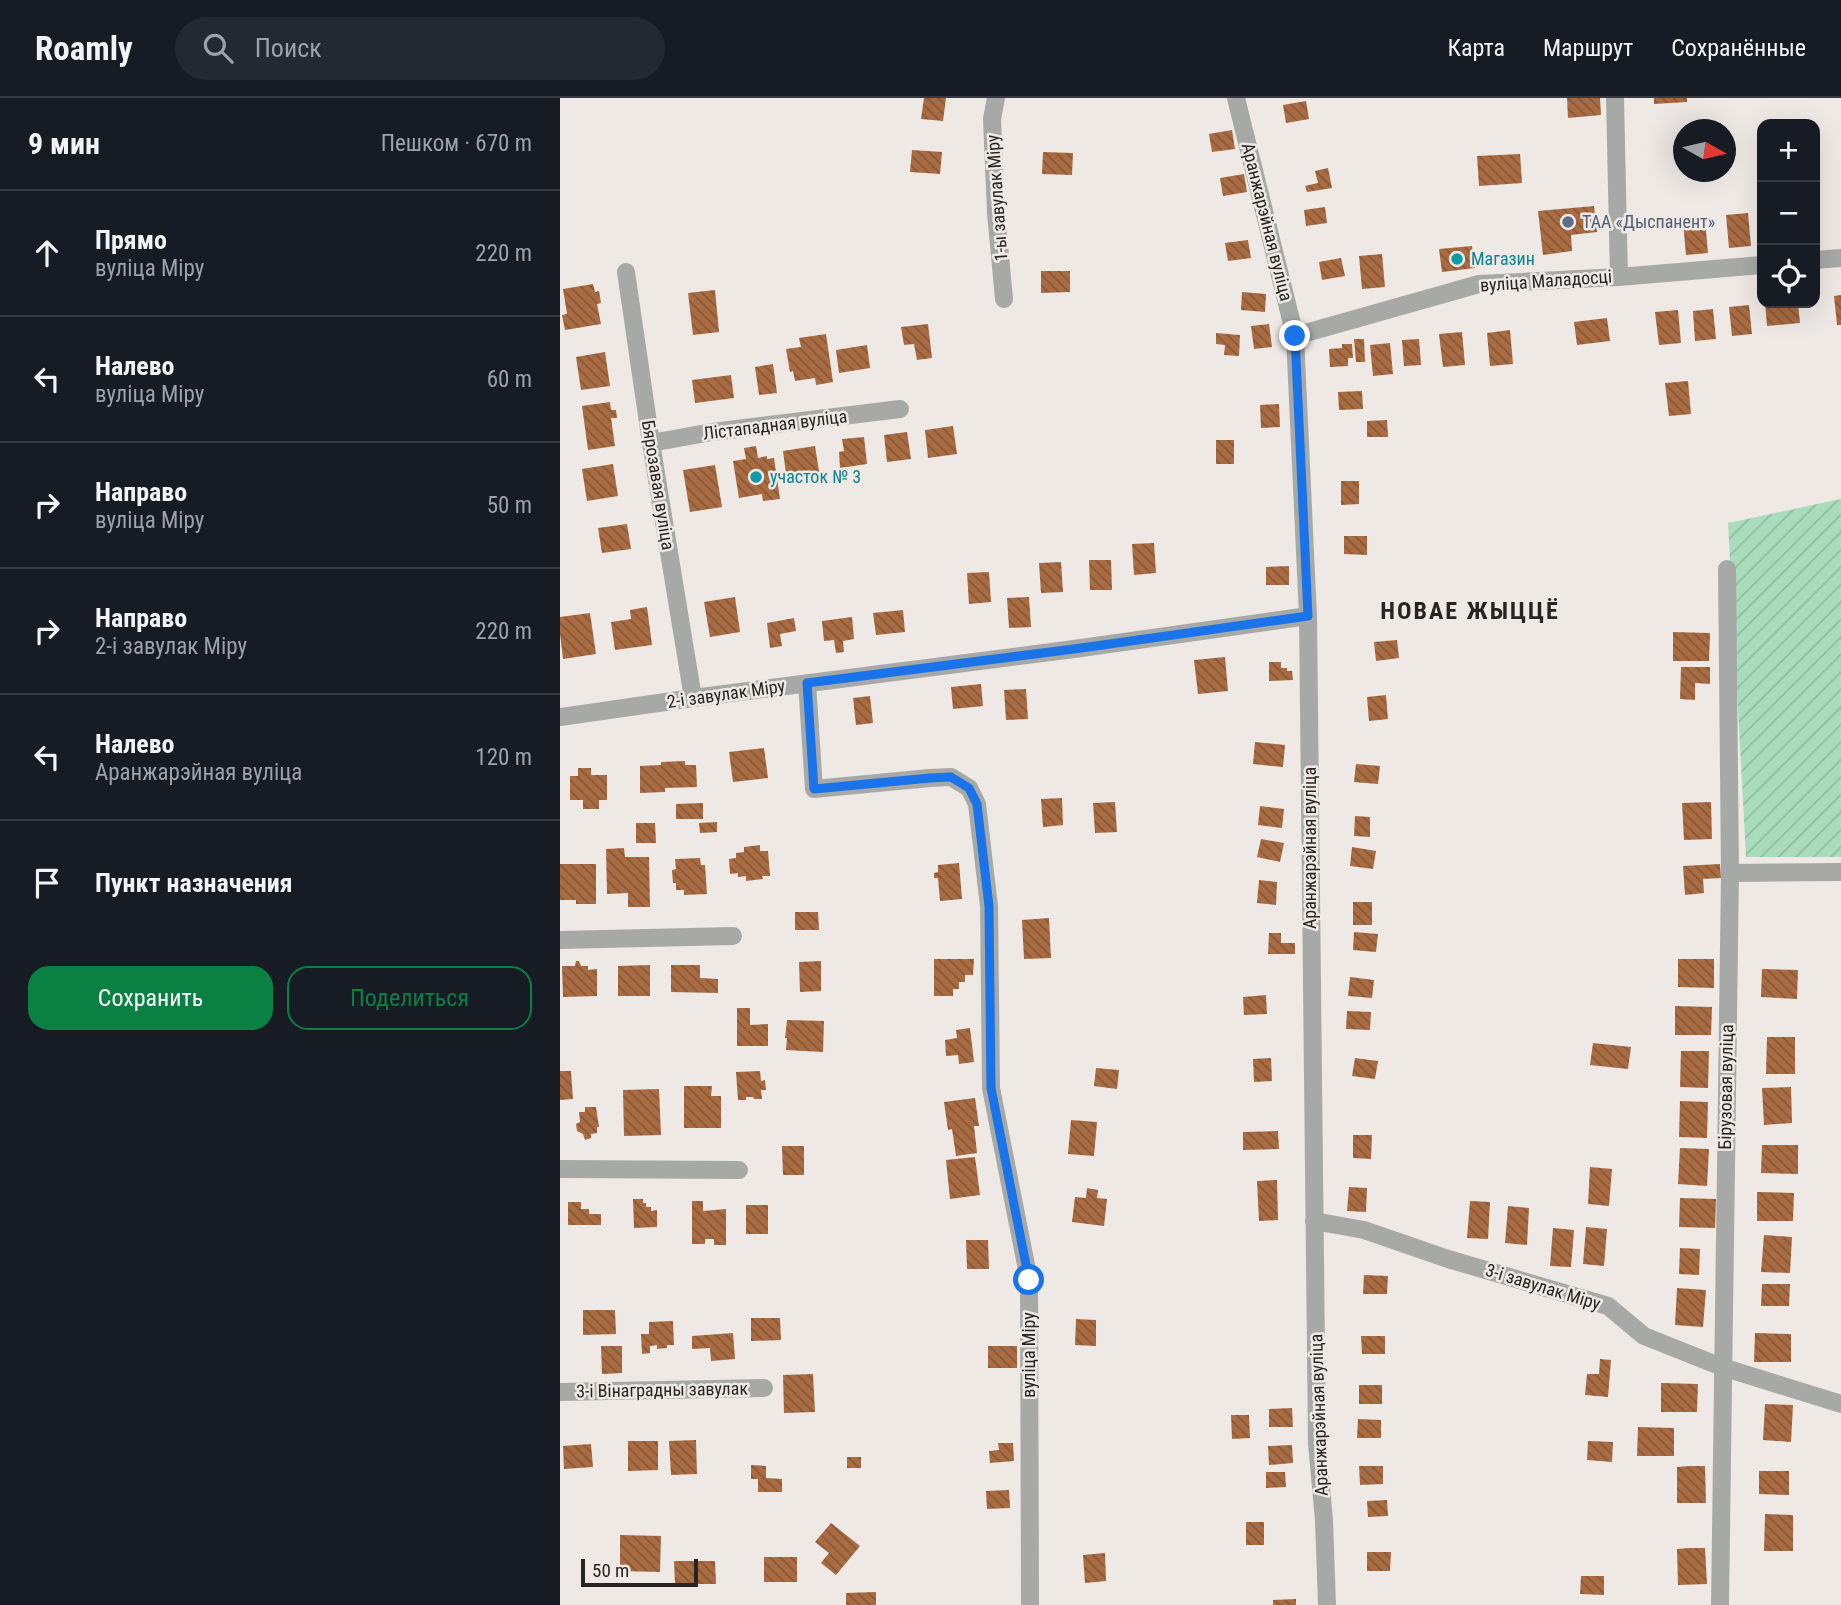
<!DOCTYPE html>
<html lang="ru">
<meta charset="utf-8">
<style>
:root{--surface:#171b24;--page:#242831;--text:#f1f3f6;--muted:#9ea1a6;--line:#363941;--accent:#0b8043}
body{margin:0;font-family:"Roboto Condensed",sans-serif;background:var(--page);color:var(--text)}
.controls{position:absolute;right:21px;top:21px;display:grid;overflow:hidden;border-radius:14px;box-shadow:0 7px 28px #0002}
.controls button{width:63px;height:63px;display:grid;place-items:center;padding:0;border:0;border-bottom:2px solid var(--line);background:var(--surface);color:var(--text);font:35px sans-serif}
.compass{position:absolute;left:1113px;top:21px;width:63px;height:63px;border-radius:50%;background:var(--surface);box-shadow:0 7px 28px #0002;rotate:98deg}
.scale{position:absolute;left:21px;bottom:18px;width:117px;box-sizing:border-box;padding-left:7px;border:4px solid #272523;border-top:0;font-size:19px;line-height:24px;white-space:nowrap;color:#272523;-webkit-text-stroke:5px #efe9e5;paint-order:stroke}
.stop{position:absolute;width:21px;height:21px;margin:-16px;border:5px solid #1a73e8;border-radius:50%;background:#fff}
.stop.end{background:#1a73e8;border-color:#fff;box-shadow:0 2px 7px #0008}
.list{margin:0;padding:0;list-style:none}
h2{display:flex;justify-content:space-between;align-items:center;height:91px;margin:0;padding:0 28px;font-size:30px}
h2 small{font-size:23px;font-weight:400;color:var(--muted)}
.list li{display:grid;grid-template-columns:46px 1fr auto;gap:21px;align-items:center;box-sizing:border-box;height:126px;padding:0 28px;border-top:2px solid var(--line)}
.list b{display:block;font-size:26px;white-space:nowrap}
.list p{margin:0;font-size:23px;white-space:nowrap;color:var(--muted)}
.list em{font-size:23px;font-style:normal;color:var(--muted)}
.actions{display:flex;gap:14px;padding:21px 28px}
.actions a{flex:1;padding:16px 0;border:2px solid var(--accent);border-radius:21px;text-align:center;font-size:24px;color:var(--accent)}
.actions .main{background:var(--accent);color:#fff}
.icon{flex:none;width:38px;height:38px;fill:none;stroke:currentColor;stroke-width:2;stroke-linecap:round;stroke-linejoin:round}
.map{position:relative;flex:none;width:1281px;height:1507px;overflow:hidden}
header{display:flex;align-items:center;gap:42px;box-sizing:border-box;height:98px;padding:0 35px;background:var(--surface);border-bottom:2px solid var(--line)}
header strong{font-size:33px}
nav{display:flex;gap:38px;margin-inline-start:auto;font-size:24px}
.search{width:490px;height:63px;background:var(--page);display:flex;align-items:center;gap:18px;box-sizing:border-box;padding:0 24px;border-radius:38px;color:var(--muted);font-size:26px}
main{display:flex}
aside{flex:1;background:var(--surface)}
.map>svg:first-child{display:block}
.garden{fill:url(#garden-furrows)}
.building{fill:url(#building-back-hatch)}
.lines{fill:none;stroke-linecap:round;stroke-linejoin:round}
.street{stroke:#a7a9a7;stroke-width:18}
.route{stroke:#1a73e8;stroke-width:9}
.service-dot{fill:#5c6f8a;stroke:#efe9e5;stroke-width:2.5}
.culture-dot{fill:#0f9aa8;stroke:#efe9e5;stroke-width:2.5}
.labels{text-anchor:middle;stroke-width:5;stroke-linejoin:round;paint-order:stroke}
.street-label{font-size:18px;fill:#272523;stroke:#efe9e5}
.service-label{font-size:18px;fill:#4e5e75;stroke:#efe9e5;text-anchor:start}
.culture-label{font-size:18px;fill:#0d838f;stroke:#efe9e5;text-anchor:start}
.district-label{font-size:24px;font-weight:bold;letter-spacing:2px;fill:#272523;stroke:#efe9e5}
</style>
<header>
<strong>Roamly</strong>
<div class="search"><svg class="icon" aria-label="search" viewBox="0 0 24 24"><circle cx="10" cy="10" r="6"/><path d="M15 15l6 6"/></svg>Поиск</div>
<nav><a>Карта</a><a>Маршрут</a><a>Сохранённые</a></nav>
</header>
<main>
<aside>
<h2>9 мин<small>Пешком · 670 m</small></h2>
<ul class="list">
<li><svg class="icon" aria-label="ahead" viewBox="0 0 24 24"><path d="M12 20V5M6 11l6-6 6 6"/></svg><div><b>Прямо</b><p>вуліца Міру</p></div><em>220 m</em></li>
<li><svg class="icon" aria-label="left" viewBox="0 0 24 24"><path d="M17 20v-9H6M10 6l-5 5 5 5"/></svg><div><b>Налево</b><p>вуліца Міру</p></div><em>60 m</em></li>
<li><svg class="icon" aria-label="right" viewBox="0 0 24 24"><path d="M7 20v-9h11M14 6l5 5-5 5"/></svg><div><b>Направо</b><p>вуліца Міру</p></div><em>50 m</em></li>
<li><svg class="icon" aria-label="right" viewBox="0 0 24 24"><path d="M7 20v-9h11M14 6l5 5-5 5"/></svg><div><b>Направо</b><p>2-і завулак Міру</p></div><em>220 m</em></li>
<li><svg class="icon" aria-label="left" viewBox="0 0 24 24"><path d="M17 20v-9H6M10 6l-5 5 5 5"/></svg><div><b>Налево</b><p>Аранжарэйная вуліца</p></div><em>120 m</em></li>
<li><svg class="icon" aria-label="arrive" viewBox="0 0 24 24"><path d="M6 21V4h12l-3 4 3 4H6"/></svg><div><b>Пункт назначения</b></div></li>
</ul>
<div class="actions"><a class="main">Сохранить</a><a>Поделиться</a></div>
</aside>
<div class="map">
<svg width="1281" height="1507" viewBox="0 0 1281 1507">
<defs>
<pattern id="garden-furrows" width="10" height="10" patternUnits="userSpaceOnUse" patternTransform="scale(1.75)"><rect width="10" height="10" fill="#a8dcbb"/><path d="M-1 1l2-2M0 10L10 0M9 11l2-2" fill="none" stroke="#91bda0"/></pattern>
<pattern id="building-back-hatch" width="6" height="6" patternUnits="userSpaceOnUse" patternTransform="scale(1.75)"><rect width="6" height="6" fill="#a86b42"/><path d="M-1 5l2 2M0 0l6 6M5-1l2 2" fill="none" stroke="#895837"/></pattern>
</defs>
<rect width="100%" height="100%" fill="#efe9e5"/>
<!-- garden -->
<path class="garden" d="M1281 401V759H1186L1168 425Z"/>
<!-- building -->
<path class="building" d="M364 0H386L383 23 361 21Z
M1007 0H1040L1041 17 1008 20Z
M1094 0H1127V4L1094 6Z
M746 3 749 21 726 25 723 7Z
M672 32 675 51 652 54 649 36Z
M352 52 382 54 380 76 350 74Z
M483 54 513 55 512 77 482 76Z
M960 56 962 85 919 88 917 58Z
M768 70 772 90 747 94 745 88 758 85 755 73Z
M684 76 687 94 663 98 660 80Z
M1034 108 1037 134 1011 137 1012 153 983 157 978 113Z
M765 109 767 125 746 128 744 112Z
M1188 115 1191 148 1169 150 1166 117Z
M1145 122 1148 155 1126 157 1123 124Z
M688 142 691 160 668 163 665 145Z
M912 148 915 170 882 174 879 151Z
M822 156 825 189 802 191 799 158Z
M781 160 785 178 762 182 759 164Z
M481 173H510V194L481 195Z
M33 186 35 194 39 193 41 205 37 206 41 226 5 232 2 217 7 216 3 191Z
M155 192 159 234 133 237 128 195Z
M682 194 706 196 705 214 681 212Z
M1281 197V227H1277L1274 198Z
M1205 205H1238L1240 225 1207 228Z
M1189 207 1192 236 1172 238 1169 209Z
M1153 211 1156 241 1135 243 1133 213Z
M1118 212 1121 245 1099 247 1095 214Z
M1047 220 1050 243 1017 247 1014 224Z
M368 226 372 260 357 262 354 246 344 247 341 229Z
M709 226 712 249 694 251 691 228Z
M950 232 953 266 930 268 927 235Z
M902 234 905 267 883 269 879 236Z
M656 235 680 237 679 258 664 257 665 247 656 246Z
M266 236 273 284 256 287 255 280 235 283 233 273 230 274 226 251 241 249 239 240Z
M794 241H804L805 264H796Z
M859 241 861 267 844 268 842 242Z
M830 245 833 276 813 278 810 247Z
M782 246H792L793 260H788V268L770 269 769 251 782 250Z
M307 247 310 270 279 275 276 252Z
M45 254 50 288 21 292 16 259Z
M213 266 217 295 199 297 195 269Z
M171 277 174 300 135 305 132 282Z
M1128 283 1131 316 1109 318 1105 285Z
M802 293 803 311 779 312 778 294Z
M50 304 51 312H56L57 320H51L55 348 28 352 22 308Z
M719 306 720 329 701 330 700 307Z
M827 322 828 339H807V323Z
M393 328 397 356 368 360 365 332Z
M347 334 351 361 327 364 324 337Z
M304 339 307 366 280 370 279 354 284 353 282 341Z
M656 342H674V366H656Z
M196 348 198 360 207 358V361L214 360 220 401 203 403 202 396 179 400 173 363 186 361 184 350Z
M255 348 260 379 227 383 223 353Z
M53 366 58 398 27 403 22 371Z
M155 367 162 409 130 414 123 372Z
M781 383H799V406L781 407Z
M67 426 71 451 42 455 38 430Z
M784 438H807V457L784 456Z
M594 445 596 475 574 477 572 446Z
M529 462H551L552 492H530Z
M501 464 503 494 481 495 479 465Z
M729 468V487H706V469Z
M429 474 431 504 409 506 407 475Z
M175 499 180 534 150 539 144 504Z
M469 499 471 529 449 530 447 500Z
M87 509 92 547 55 552 51 524 71 521 70 512Z
M343 512 345 534 316 537 313 515Z
M30 515 36 556 3 561 0 536V519Z
M292 519 294 541 283 543 284 554 276 555 274 542 264 543 262 523Z
M234 520 236 533 220 536 222 548 210 550 207 525Z
M1113 534 1150 535 1149 563H1113Z
M837 542 839 560 816 563 814 544Z
M665 559 668 593 638 596 634 562Z
M709 564H721V570H727V573H732L733 582 709 583Z
M1121 569H1150V586L1135 585V602L1120 601Z
M421 586 423 608 393 611 391 589Z
M466 591 468 621 446 622 444 592Z
M826 597 828 621 809 623 807 599Z
M310 598 313 625 296 627 293 600Z
M695 644 725 647 723 669 693 666Z
M204 650 208 680 173 684 169 654Z
M125 663V667H136L137 689 105 690V694L80 695V668L101 667V664Z
M796 666 820 668 818 686 794 684Z
M18 670H31V677H47V702H39V711H23V702H10V678H18Z
M502 700 503 727 483 729 481 701Z
M555 704 557 734 535 735 533 705Z
M1151 704 1152 741 1124 742 1122 705Z
M143 705V721H116V706Z
M700 708 724 711 722 730 698 727Z
M795 718 810 719V739L794 738Z
M157 724V734L140 735 139 725Z
M76 725H95L96 745H76Z
M701 741 724 745 720 764 697 759Z
M200 747V753H208L210 778H202L203 781 186 783V778L178 779V775L170 776 169 761 176 760V755L184 754V749Z
M792 749 816 753 813 771 790 768Z
M64 750 65 759H89L90 809H68V795L47 796 46 751Z
M140 760 141 767H145L147 796 124 797V792H116V785H113L112 772 116 771 115 761Z
M399 765 402 801 380 803 378 780H374V775L378 774V767Z
M0 766H36V806H16V802H0Z
M1160 766 1161 780 1143 781 1144 795 1125 797 1123 768Z
M699 782 717 784 716 807 697 805Z
M793 804H812V827H793Z
M235 814H258L259 832H235Z
M489 820 491 860 464 861 462 822Z
M794 834 818 836 816 854 793 852Z
M709 835H721V845H735V856H708Z
M374 861H414L413 877H405V884H399V891H393V898H374Z
M1118 861H1154V890L1118 889Z
M16 863H19L21 868H28V872L37 871V898L3 899 2 868H15Z
M261 863V893L240 894 239 864Z
M90 867V898H58V868Z
M111 867H140V880L158 881V895L111 894Z
M1202 871 1238 872 1237 901 1201 899Z
M790 879 814 882 812 900 788 898Z
M706 897 707 916 684 917 683 899Z
M1115 908 1152 909 1151 937H1115Z
M177 910H190V927L208 926V948H177Z
M787 913 811 914 810 932 786 931Z
M227 922 264 923 263 954 226 952 227 940H225Z
M410 930 414 964 399 966 398 957 386 958 385 942 397 940 396 932Z
M1207 939H1235V976H1206Z
M1033 945 1071 949 1068 971 1030 967Z
M1121 953H1149L1148 990 1120 989Z
M711 960 712 983 694 984 693 961Z
M795 960 818 963 815 981 792 978Z
M536 970 559 972 557 991 534 988Z
M0 973H11L13 1001 0 1002Z
M200 973 201 983 205 982 206 992H201L202 1001H194L193 999H186V1002H178L176 974Z
M124 988H152L151 998H161V1030H124Z
M1231 989 1232 1025 1204 1027 1202 990Z
M99 991 101 1037 64 1038 63 992Z
M415 1000 419 1028H414L417 1055 396 1058 392 1031 388 1032 384 1004Z
M1120 1003 1148 1004 1147 1040 1119 1039Z
M25 1009H36L39 1029H37V1035L31 1036V1040L25 1042 23 1036 17 1033 16 1026 20 1024 19 1014H25Z
M511 1022 537 1024 534 1058 508 1056Z
M718 1033 719 1051 683 1052V1034Z
M793 1037H812L811 1061 793 1060Z
M1202 1047H1238V1076L1201 1075Z
M222 1048H244V1077H223Z
M1120 1050 1149 1051 1147 1088 1118 1086Z
M415 1059 420 1097 390 1101 386 1062Z
M1030 1069 1052 1071 1049 1108 1028 1106Z
M717 1082 718 1122 699 1123 697 1083Z
M789 1089 807 1090 806 1114 787 1113Z
M527 1090 538 1092 537 1100 547 1101 544 1128 512 1124 515 1099 526 1100Z
M1197 1094 1234 1095 1233 1123H1197Z
M1120 1100 1156 1101 1155 1130 1119 1129Z
M73 1101H83V1105H86V1109H91V1113L97 1112V1129L74 1130Z
M132 1103H143V1113L166 1111V1147H154V1141H145V1146H132Z
M910 1103 930 1104 928 1141 907 1140Z
M8 1104H21V1111H29V1116H41V1127H8Z
M186 1107H208V1136H186Z
M948 1108 969 1110 967 1147 945 1145Z
M1026 1129 1047 1131 1044 1168 1023 1166Z
M993 1130 1014 1132 1011 1169 990 1168Z
M1204 1137 1232 1139 1230 1175 1201 1174Z
M406 1142H428L429 1171H407Z
M1120 1150 1140 1151 1139 1177 1119 1176Z
M804 1177 828 1178 827 1196H803Z
M1202 1186H1230L1229 1208H1201Z
M1117 1190 1146 1192 1143 1229 1115 1227Z
M23 1212H55L56 1236 23 1237Z
M191 1220H220L221 1242 191 1243Z
M516 1221 536 1222V1248L515 1247Z
M113 1223 114 1247H107V1250L97 1251V1247L90 1248V1255L82 1256 81 1236H89V1224Z
M173 1235 175 1261 151 1263 150 1250 132 1251V1238Z
M1195 1235 1231 1236V1264H1194Z
M801 1238H825V1256H802Z
M41 1248H62V1275L42 1276Z
M428 1248H457V1270H428Z
M1040 1261 1051 1262 1048 1299 1025 1297 1027 1276H1039Z
M253 1276 255 1314 224 1315 223 1277Z
M1101 1285 1138 1286 1137 1314H1101Z
M799 1287H822V1306H799Z
M1205 1306 1233 1307 1231 1344 1203 1342Z
M732 1310 733 1329H709V1311Z
M671 1317H689L690 1340 672 1341Z
M798 1321 821 1322V1340H797Z
M1078 1329 1114 1330V1358H1077Z
M136 1342 137 1376 111 1377 109 1343Z
M68 1343H98V1372L68 1373Z
M1028 1343 1053 1344 1052 1364 1027 1362Z
M438 1345H453L454 1363 430 1365 429 1353 439 1352Z
M31 1346 33 1369 4 1371 3 1348Z
M732 1347 733 1365 709 1367 708 1348Z
M287 1359H301V1370H287Z
M191 1367 206 1368V1380L222 1381V1394H198V1381H191Z
M799 1368H823V1386L800 1387Z
M1130 1368H1145L1146 1405H1117V1369Z
M1199 1373H1229V1397L1199 1396Z
M706 1374H725L726 1389 706 1390Z
M449 1392 450 1410 427 1411 426 1393Z
M827 1402 828 1418 808 1419 807 1403Z
M1205 1416 1233 1417V1453H1204Z
M686 1424H704V1447H686Z
M271 1425 300 1448 276 1477 261 1465 269 1455 255 1444Z
M60 1437 101 1438 100 1474 60 1473Z
M1130 1450H1145L1147 1486 1118 1487 1117 1451Z
M807 1454H831L830 1473H807Z
M545 1455 546 1483 525 1485 523 1457Z
M204 1459H237V1484H204Z
M114 1463H155L156 1486H115Z
M1021 1478H1044V1497L1020 1496Z
M316 1494V1507H286V1495Z
M736 1501V1507H713V1502Z"/>
<g class="lines">
<!-- street -->
<path class="street" d="M436 0 432 21 436 115 444 201
M676 0 735 238 748 518 757 1346 764 1422 767 1507
M1055 0 1059 179
M1255 162 1281 160
M66 174 91 345 133 600
M735 238 919 186 1059 179 1202 167
M91 345 152 334 340 311
M247 585 254 691 370 680 391 679 409 690 417 706 429 808 431 990 469 1182 470 1507
M0 619 133 600 514 551 748 518
M1170 775 1281 774
M0 842 173 838
M0 1071 179 1072
M754 1123 804 1132 888 1161 1048 1208 1084 1238 1162 1269 1281 1306
M0 1294 204 1290
M1160 1507 1170 775 1167 471"/>
</g>
<g class="lines">
<!-- route -->
<path class="route" d="M469 1182 431 990 429 808 417 706 409 690 391 679 370 680 254 691 247 585 514 551 748 518 735 238"/>
</g>
<!-- markers -->
<circle class="service-dot" cx="1008" cy="124" r="7"/>
<g class="culture-dot">
<circle cx="897" cy="161" r="7"/>
<circle cx="196" cy="379" r="7"/>
</g>
<g class="labels">
<!-- street labels -->
<g class="street-label">
<text transform="translate(437 100) rotate(-94)" y="6">1-ы завулак Міру</text>
<text transform="translate(707 124) rotate(76)" y="6">Аранжарэйная вуліца</text>
<text transform="translate(986 183) rotate(-4)" y="6">вуліца Маладосці</text>
<text transform="translate(215 327) rotate(-7)" y="6">Лістападная вуліца</text>
<text transform="translate(98 387) rotate(81)" y="6">Бярозавая вуліца</text>
<text transform="translate(166 596) rotate(-8)" y="6">2-і завулак Міру</text>
<text transform="translate(750 750) rotate(-90)" y="6">Аранжарэйная вуліца</text>
<text transform="translate(1166 989) rotate(-89)" y="6">Бірузовая вуліца</text>
<text transform="translate(983 1189) rotate(17)" y="6">3-і завулак Міру</text>
<text transform="translate(469 1257) rotate(-90)" y="6">вуліца Міру</text>
<text transform="translate(102 1292) rotate(-1)" y="6">3-і Вінаградны завулак</text>
<text transform="translate(759 1317) rotate(-92)" y="6">Аранжарэйная вуліца</text>
</g>
<!-- service labels -->
<g class="service-label">
<text x="1022" y="130">ТАА «Дыспанент»</text>
</g>
<!-- culture labels -->
<g class="culture-label">
<text x="911" y="167">Магазин</text>
<text x="210" y="385">участок № 3</text>
</g>
<!-- district labels -->
<g class="district-label">
<text x="910" y="521">НОВАЕ ЖЫЦЦЁ</text>
</g>
</g>
</svg>
<div class="controls">
<button>+</button>
<button>−</button>
<button><svg class="icon" aria-label="locate" viewBox="0 0 24 24"><circle cx="12" cy="12" r="6"/><path d="M12 2v4M12 18v4M2 12h4M18 12h4"/></svg></button>
</div>
<svg class="compass" viewBox="-18 -18 36 36"><path d="M0-13l5 13h-10z" fill="#e53935"/><path d="M0 13l5-13h-10z" fill="#9ea1a6"/></svg>
<div class="scale">50 m</div>
<div class="stop" style="left:469px;top:1182px"></div>
<div class="stop end" style="left:735px;top:238px"></div>
</div>
</main>
